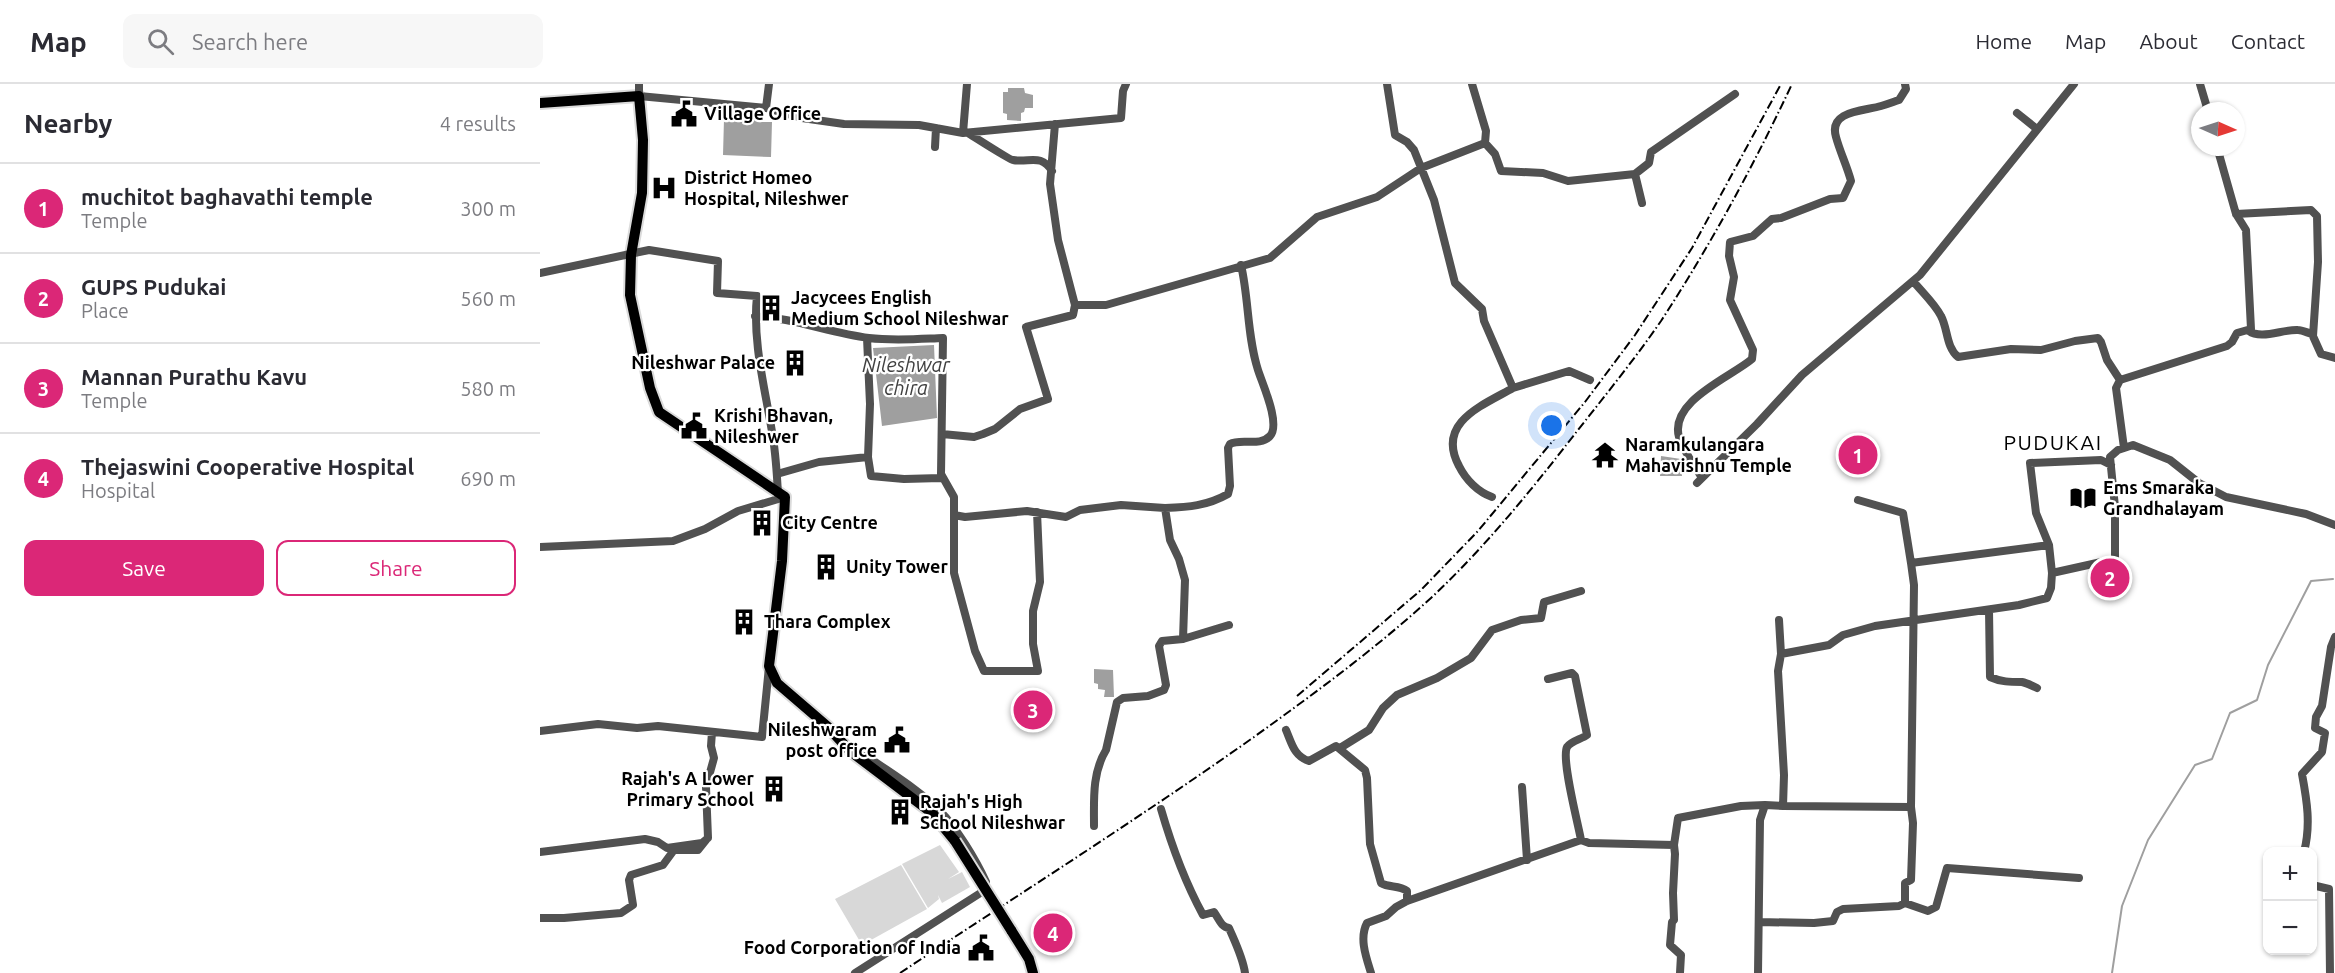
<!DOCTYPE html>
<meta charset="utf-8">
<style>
:root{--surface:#fff;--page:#f7f7f7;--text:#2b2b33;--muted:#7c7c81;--line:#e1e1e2;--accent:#db2777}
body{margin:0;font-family:Ubuntu,sans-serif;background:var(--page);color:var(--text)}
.controls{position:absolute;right:18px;bottom:18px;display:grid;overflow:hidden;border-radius:12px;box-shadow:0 2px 4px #0004}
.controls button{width:54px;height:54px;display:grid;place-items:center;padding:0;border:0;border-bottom:2px solid var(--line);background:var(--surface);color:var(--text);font:30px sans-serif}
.compass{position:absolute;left:1651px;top:18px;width:54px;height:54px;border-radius:50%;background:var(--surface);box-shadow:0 2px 4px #0004;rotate:93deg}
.you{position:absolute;left:1012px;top:342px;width:21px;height:21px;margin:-15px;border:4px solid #fff;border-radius:50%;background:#1a73e8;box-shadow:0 0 0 9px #1a73e833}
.badge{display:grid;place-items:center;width:39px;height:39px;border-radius:50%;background:var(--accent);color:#fff;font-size:20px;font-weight:700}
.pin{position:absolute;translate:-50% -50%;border:3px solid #fff;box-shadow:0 2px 6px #0006}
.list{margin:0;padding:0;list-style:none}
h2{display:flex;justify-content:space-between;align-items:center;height:78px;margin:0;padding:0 24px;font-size:26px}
h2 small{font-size:20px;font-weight:400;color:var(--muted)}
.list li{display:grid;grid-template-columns:39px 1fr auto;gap:18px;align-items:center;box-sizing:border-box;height:90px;padding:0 24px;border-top:2px solid var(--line)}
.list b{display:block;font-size:22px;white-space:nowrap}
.list p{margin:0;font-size:20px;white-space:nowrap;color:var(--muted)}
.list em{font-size:20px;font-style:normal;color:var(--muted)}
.actions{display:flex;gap:12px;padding:18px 24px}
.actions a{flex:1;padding:14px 0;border:2px solid var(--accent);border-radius:12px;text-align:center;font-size:21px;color:var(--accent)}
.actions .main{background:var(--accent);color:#fff}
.icon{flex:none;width:33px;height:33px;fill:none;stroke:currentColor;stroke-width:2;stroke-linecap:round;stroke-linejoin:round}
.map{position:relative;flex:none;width:1795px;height:889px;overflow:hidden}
header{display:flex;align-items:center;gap:36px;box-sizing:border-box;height:84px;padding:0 30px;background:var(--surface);border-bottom:2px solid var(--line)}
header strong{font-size:28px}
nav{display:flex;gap:33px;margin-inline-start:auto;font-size:21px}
.search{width:420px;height:54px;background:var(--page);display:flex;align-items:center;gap:15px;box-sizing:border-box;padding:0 21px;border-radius:12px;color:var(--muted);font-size:22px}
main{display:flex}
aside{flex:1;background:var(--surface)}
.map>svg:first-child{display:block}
.green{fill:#d8d8d8}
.water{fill:#9f9f9f}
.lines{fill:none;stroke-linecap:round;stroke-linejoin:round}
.stream{stroke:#9f9f9f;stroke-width:2}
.major-casing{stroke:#dbdbdb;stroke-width:14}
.minor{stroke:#515151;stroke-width:8}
.major{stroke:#000;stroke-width:10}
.rail{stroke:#000;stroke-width:2;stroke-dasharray:9 3 1.5 3;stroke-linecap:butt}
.major-bridge-casing{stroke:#dbdbdb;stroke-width:14;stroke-linecap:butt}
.major-bridge{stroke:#000;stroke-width:10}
.labels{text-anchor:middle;stroke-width:4.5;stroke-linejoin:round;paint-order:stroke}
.poi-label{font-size:18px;font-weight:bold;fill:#000;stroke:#fff;text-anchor:start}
.water-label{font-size:20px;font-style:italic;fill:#404040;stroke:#fff}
.quarter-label{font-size:21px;letter-spacing:1.5px;fill:#000;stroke:#fff}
</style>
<header>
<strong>Map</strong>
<div class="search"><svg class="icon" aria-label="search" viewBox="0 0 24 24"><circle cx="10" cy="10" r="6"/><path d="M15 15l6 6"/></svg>Search here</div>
<nav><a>Home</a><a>Map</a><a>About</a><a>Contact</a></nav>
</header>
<main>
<aside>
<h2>Nearby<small>4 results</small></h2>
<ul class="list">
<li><span class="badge">1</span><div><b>muchitot baghavathi temple</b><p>Temple</p></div><em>300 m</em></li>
<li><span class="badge">2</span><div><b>GUPS Pudukai</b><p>Place</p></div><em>560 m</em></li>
<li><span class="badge">3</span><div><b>Mannan Purathu Kavu</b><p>Temple</p></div><em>580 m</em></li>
<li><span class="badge">4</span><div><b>Thejaswini Cooperative Hospital</b><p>Hospital</p></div><em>690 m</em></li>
</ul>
<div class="actions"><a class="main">Save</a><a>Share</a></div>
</aside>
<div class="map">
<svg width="1795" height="889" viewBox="0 0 1795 889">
<rect width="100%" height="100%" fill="#fff"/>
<!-- green -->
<path class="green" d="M400 761 419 788 408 795 422 788 430 803 402 819 398 811 399 815 388 824 362 780Z
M361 781 387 825 322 861 295 815Z"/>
<!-- water -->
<path class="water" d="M468 4H484L485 9 493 11V24H485L484 28 481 29V37L467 36V30L463 29V8H468Z
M204 31H219V38H232L231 73 183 71 184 35 204 36Z
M394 261 397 334 342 342 333 264Z
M1121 372 1141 375 1142 392H1120Z
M554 585 573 586 574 613H564L565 606 558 605V600L554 599Z"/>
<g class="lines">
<!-- stream -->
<path class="stream" d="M1572 889 1582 822 1608 756 1655 681 1672 675 1690 629 1717 616 1728 581 1771 497 1793 495"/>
<!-- major casing -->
<g class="major-casing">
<path id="major" d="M0 19 99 12 103 56 102 109 91 171 90 211 110 304 119 328 245 413 242 477 229 582 237 599 287 642 310 667 392 729 415 757
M471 846 489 875 493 889"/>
</g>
<!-- minor -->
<path class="minor" d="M99 0V12L226 24 262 34 304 40 379 41 423 49 581 34 583 7 586 0
M847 0 855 51 867 58 874 66 894 116 915 199 942 225 944 237 973 304 1029 287 1050 296
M932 0 946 47 945 59
M1660 0 1668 27
M226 24 229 0
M1477 29 1497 45
M423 49 427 0
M428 49C433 52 470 76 473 76 489 79 501 69 512 87
M395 63 396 44
M1095 90 1102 119
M1696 130 1771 126 1777 132 1778 178 1773 252
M0 189 109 166 178 177 177 209 217 212C212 259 226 308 233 354 236 373 237 391 238 410
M1373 197C1382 208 1395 220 1401 232 1408 245 1406 263 1418 273L1471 265 1501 266 1535 257 1558 254 1561 258 1567 276 1580 296
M535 221H566L730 174 777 133 837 113 881 84 945 59 955 70 961 87 1003 89 1028 97 1095 90 1109 79 1111 68 1195 10
M215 232C254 234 290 249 329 254 353 257 378 255 403 254L401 390 414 413V489L435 567 444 587H498L493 560V527L500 498 497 428
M1709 247C1721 256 1743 245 1758 246 1762 246 1768 249 1772 250L1781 270 1795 274
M327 254 330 320 328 373
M402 350 434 353 443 350 455 345 480 325 508 315 486 243 533 231 535 221 518 156 510 100 515 40
M1584 364 1576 304 1580 296 1687 262 1692 258 1697 249 1711 245 1706 146 1696 130 1677 63
M237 390 279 378 328 373 331 392 364 395 401 394V390
M1162 394C1155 382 1143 367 1139 353 1129 317 1191 293 1212 275L1213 266 1190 216 1194 193 1189 172 1190 158 1213 152 1232 135 1241 134 1290 115 1303 114 1311 97C1307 82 1300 68 1296 53 1288 26 1325 27 1341 22 1348 20 1353 18 1359 16L1366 5 1365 0
M1157 399 1217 340 1262 291 1380 191 1534 0
M952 413C938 408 926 396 919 382 896 339 941 322 973 304
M1318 416 1363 429 1371 479 1509 461 1512 489
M625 424C648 423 667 422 688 410L690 402 688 364 690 360C701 354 720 363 730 352 741 340 722 299 718 286 707 252 709 215 701 181
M414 431 425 433 487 427 526 433 540 426 581 421 625 424 630 456 639 475 645 496 643 555 622 557 619 562 626 601 624 606 608 612 583 614 577 618 566 666C552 689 554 716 554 742
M1509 461 1496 429 1490 379 1561 376 1571 381
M0 463 133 457 165 445 198 427 245 413
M1371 479 1374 501 1371 723
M1449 526 1450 593C1461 598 1470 598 1482 598 1487 599 1493 602 1497 604
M1239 536 1241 570
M643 555 689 541
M1008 595 1032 589 1035 592 1047 651C1042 655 1031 657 1027 663 1021 675 1038 739 1041 756L1049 759 1134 761 1135 770 1133 809 1134 836 1132 838 1130 861 1141 871 1140 889
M746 646C752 660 754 672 769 677L796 662 825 686 827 694 830 760 841 799C849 804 859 801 867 807V817
M0 647 58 640 97 644 118 642 222 653 229 583
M800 664 829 646 843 624 857 611 897 594 931 574 952 546 981 536 1001 534 1004 518 1041 507
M982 703 987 776
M621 725C632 763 645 798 663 831L674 828C679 835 681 843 689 844 695 858 703 874 705 889
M1134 761 1138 734 1201 722 1225 721
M0 768 105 755 118 758 127 764 162 759 168 754 166 703 174 674 171 662 172 648
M1764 768C1771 741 1767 717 1762 690L1782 668 1785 649 1775 644 1776 633 1782 622 1791 563 1795 553
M1772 801 1789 805 1790 889
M1365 819 1388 827 1396 823 1407 784 1539 794
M0 834H24L81 829 93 821 89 796 91 791 123 781 134 766H158L166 756
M1219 838 1274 839 1293 837 1297 828 1303 825 1359 822 1365 819V799L1371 796 1373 739 1371 723 1243 722
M315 889 442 808 446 798C436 776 416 743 400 727 379 706 352 690 328 673L317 670
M831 889C826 873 819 854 827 839L846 832 856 823 867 817 1041 756
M1218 889 1220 736 1225 721 1243 722 1244 691 1238 587 1241 570 1289 561 1303 551 1335 542 1479 521 1507 514 1511 504 1512 489 1575 475V423L1570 373 1578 366 1593 361 1630 376 1659 399 1686 413 1766 430 1795 441"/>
<!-- major -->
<use href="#major" class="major"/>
<!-- rail -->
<path class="rail" d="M757 612 881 506 938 447 1045 318 1095 251 1152 164 1241 0
M360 889C478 811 598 735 714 653 775 609 835 565 891 514 941 467 985 414 1027 360 1059 319 1092 279 1121 237 1170 162 1214 81 1252 0"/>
<!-- major-bridge casing -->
<g class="major-bridge-casing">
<path id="major-bridge" d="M415 757 471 846"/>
</g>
<!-- major-bridge -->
<use href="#major-bridge" class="major-bridge"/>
</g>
<!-- icons -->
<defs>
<g id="civic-bare" transform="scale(2.07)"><path d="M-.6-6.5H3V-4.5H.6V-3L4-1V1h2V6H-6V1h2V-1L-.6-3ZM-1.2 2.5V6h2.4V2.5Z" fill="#000" stroke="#fff" stroke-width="2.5" paint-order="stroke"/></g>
<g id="hospital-bare" transform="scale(2.07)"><path d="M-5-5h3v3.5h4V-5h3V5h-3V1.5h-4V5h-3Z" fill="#000" stroke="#fff" stroke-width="2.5" paint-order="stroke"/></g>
<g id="building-bare" transform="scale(2.07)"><path d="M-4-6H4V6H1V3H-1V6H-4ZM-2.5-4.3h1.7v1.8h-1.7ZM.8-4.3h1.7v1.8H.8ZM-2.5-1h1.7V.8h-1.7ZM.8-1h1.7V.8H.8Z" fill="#000" stroke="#fff" stroke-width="2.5" paint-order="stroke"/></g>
<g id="temple-bare" transform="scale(2.07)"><path d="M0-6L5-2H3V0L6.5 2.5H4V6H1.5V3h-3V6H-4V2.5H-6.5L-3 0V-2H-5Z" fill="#000" stroke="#fff" stroke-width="2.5" paint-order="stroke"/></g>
<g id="library-bare" transform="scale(2.07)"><path d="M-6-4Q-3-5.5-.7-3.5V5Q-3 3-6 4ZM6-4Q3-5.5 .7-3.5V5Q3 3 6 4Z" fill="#000" stroke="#fff" stroke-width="2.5" paint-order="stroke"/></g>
</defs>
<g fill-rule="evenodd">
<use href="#civic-bare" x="144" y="30"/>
<use href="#hospital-bare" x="124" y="104"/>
<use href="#building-bare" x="231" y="224"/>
<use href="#building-bare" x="255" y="279"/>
<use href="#civic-bare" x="154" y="342"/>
<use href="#temple-bare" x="1065" y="371"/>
<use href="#library-bare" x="1543" y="414"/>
<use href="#building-bare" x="222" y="439"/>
<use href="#building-bare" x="286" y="483"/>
<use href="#building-bare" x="204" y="538"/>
<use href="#civic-bare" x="357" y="656"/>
<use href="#building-bare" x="234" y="705"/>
<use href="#building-bare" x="360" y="728"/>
<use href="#civic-bare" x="441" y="864"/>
</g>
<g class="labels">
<!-- poi labels -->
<g class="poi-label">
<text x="164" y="36">Village Office</text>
<text x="144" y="100">District Homeo<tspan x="144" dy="21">Hospital, Nileshwer</tspan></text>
<text x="251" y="220">Jacycees English<tspan x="251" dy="21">Medium School Nileshwar</tspan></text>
<text x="235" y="285" text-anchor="end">Nileshwar Palace</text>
<text x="174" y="338">Krishi Bhavan,<tspan x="174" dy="21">Nileshwer</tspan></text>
<text x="1085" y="367">Naramkulangara<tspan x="1085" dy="21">Mahavishnu Temple</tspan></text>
<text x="1563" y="410">Ems Smaraka<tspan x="1563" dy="21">Grandhalayam</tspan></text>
<text x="242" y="445">City Centre</text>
<text x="306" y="489">Unity Tower</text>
<text x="224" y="544">Thara Complex</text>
<text x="337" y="652" text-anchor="end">Nileshwaram<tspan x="337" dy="21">post office</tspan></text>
<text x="214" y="701" text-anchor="end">Rajah's A Lower<tspan x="214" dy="21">Primary School</tspan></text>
<text x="380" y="724">Rajah's High<tspan x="380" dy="21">School Nileshwar</tspan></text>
<text x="421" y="870" text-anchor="end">Food Corporation of India</text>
</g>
<!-- water labels -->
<g class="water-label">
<text x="366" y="288">Nileshwar<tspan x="366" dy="23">chira</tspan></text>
</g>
<!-- quarter labels -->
<g class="quarter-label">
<text x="1513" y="366">PUDUKAI</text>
</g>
</g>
</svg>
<div class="controls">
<button>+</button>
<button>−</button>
</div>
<svg class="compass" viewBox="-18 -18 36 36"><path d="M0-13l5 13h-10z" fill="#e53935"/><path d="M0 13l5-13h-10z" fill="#7c7c81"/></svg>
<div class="you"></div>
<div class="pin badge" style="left:1318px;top:371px">1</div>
<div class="pin badge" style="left:1570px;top:494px">2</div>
<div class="pin badge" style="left:493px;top:626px">3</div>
<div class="pin badge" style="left:513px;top:849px">4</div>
</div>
</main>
